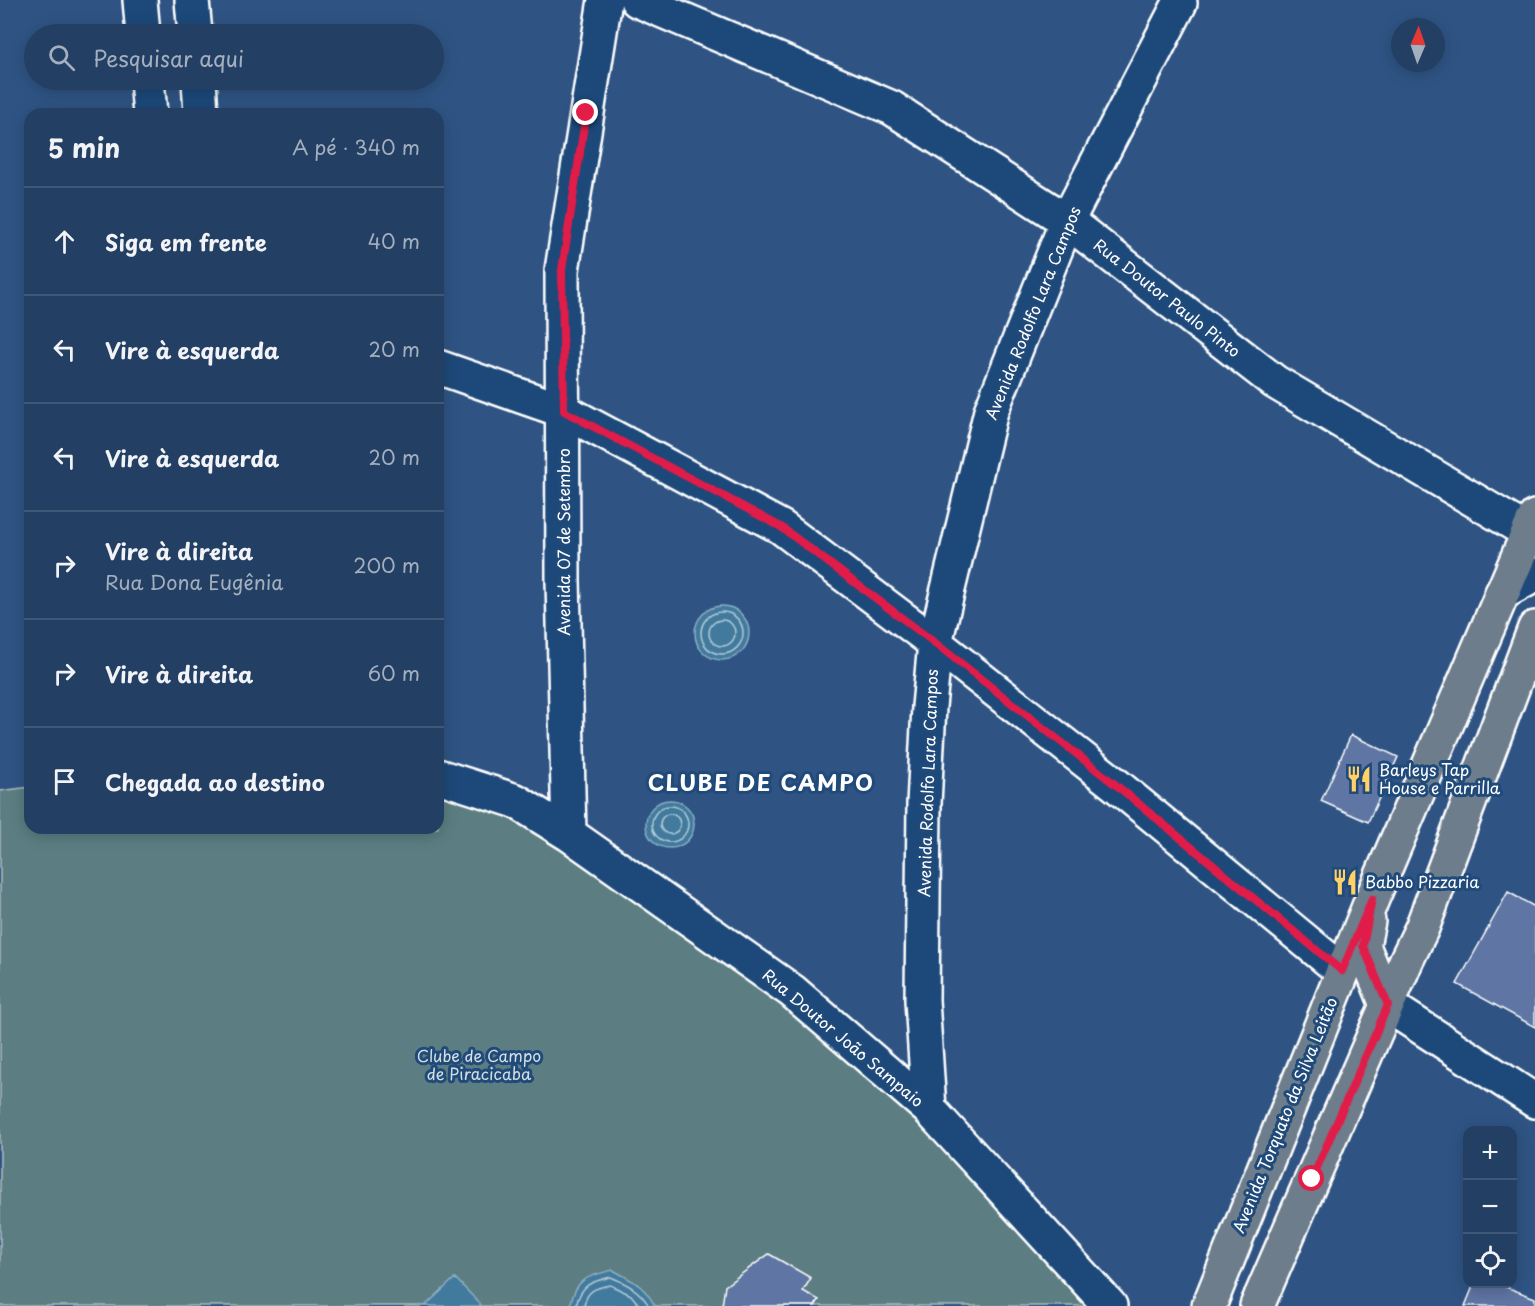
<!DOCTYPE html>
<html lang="pt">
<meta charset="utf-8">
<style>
:root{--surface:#233f63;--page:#2b4669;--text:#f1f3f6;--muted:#a3afbe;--line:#405878}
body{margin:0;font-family:"Playpen Sans",sans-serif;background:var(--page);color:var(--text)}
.controls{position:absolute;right:18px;bottom:18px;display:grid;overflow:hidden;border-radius:12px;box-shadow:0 3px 15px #0003}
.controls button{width:54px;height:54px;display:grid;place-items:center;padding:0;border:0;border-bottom:2px solid var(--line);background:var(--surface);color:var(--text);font:30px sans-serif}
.compass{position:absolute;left:1391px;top:18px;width:54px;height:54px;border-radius:50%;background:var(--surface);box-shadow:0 3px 15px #0003;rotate:2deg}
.stop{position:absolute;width:18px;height:18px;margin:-14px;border:4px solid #e11d48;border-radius:50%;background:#fff}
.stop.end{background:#e11d48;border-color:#fff;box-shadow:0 2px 6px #0008}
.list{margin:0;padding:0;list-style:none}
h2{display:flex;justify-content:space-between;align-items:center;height:78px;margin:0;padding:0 24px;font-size:26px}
h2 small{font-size:20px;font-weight:400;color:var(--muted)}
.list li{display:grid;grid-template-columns:39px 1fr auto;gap:18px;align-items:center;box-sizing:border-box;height:108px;padding:0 24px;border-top:2px solid var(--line)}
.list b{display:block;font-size:22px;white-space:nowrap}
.list p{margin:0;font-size:20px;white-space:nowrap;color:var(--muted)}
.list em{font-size:20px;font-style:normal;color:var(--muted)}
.icon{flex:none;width:33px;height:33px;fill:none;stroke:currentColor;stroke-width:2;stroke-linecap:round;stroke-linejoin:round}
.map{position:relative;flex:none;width:1535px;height:1306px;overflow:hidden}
.search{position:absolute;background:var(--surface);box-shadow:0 3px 15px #0003;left:24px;top:24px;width:420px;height:66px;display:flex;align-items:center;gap:15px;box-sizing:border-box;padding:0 21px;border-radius:33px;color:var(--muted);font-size:22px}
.panel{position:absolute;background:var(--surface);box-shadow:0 3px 15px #0003;left:24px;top:108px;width:420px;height:726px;border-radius:18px}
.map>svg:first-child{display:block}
.green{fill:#5c7e82;stroke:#aebec0;stroke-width:1.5}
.water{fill:#427a9d;stroke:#8eafc4;stroke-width:1.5}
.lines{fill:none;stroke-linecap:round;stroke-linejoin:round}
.shore{stroke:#b3cad8;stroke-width:1.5}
.building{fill:#5e75a3;stroke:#fff;stroke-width:1.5}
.minor-casing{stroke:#fff;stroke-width:38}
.major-casing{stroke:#fff;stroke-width:38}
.minor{stroke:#1f4a7a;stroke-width:33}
.major{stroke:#6d7d8c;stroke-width:33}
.route{stroke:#e11d48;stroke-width:8}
.labels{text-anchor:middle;stroke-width:6;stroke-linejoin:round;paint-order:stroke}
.street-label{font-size:16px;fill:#fff;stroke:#1f4a7a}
.poi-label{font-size:16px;fill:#fff;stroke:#1f4a7a;text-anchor:start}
.park-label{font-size:16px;fill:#d6dfe0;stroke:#1f4a7a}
.district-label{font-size:22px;font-weight:bold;letter-spacing:1.5px;fill:#fff;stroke:#1f4a7a}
</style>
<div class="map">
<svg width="1535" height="1306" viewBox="0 0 1535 1306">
<rect width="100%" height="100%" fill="#2f5484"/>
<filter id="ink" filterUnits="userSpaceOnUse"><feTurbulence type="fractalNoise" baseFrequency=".0167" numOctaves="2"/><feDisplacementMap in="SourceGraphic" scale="12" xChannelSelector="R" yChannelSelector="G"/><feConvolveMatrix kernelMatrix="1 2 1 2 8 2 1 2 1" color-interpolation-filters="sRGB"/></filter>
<g filter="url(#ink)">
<!-- green -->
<path class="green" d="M438 776 516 801 792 991 1110 1306H0V791L30 787V828H438Z"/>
<!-- water -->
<path class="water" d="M695 633a27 27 0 1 1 54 0a27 27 0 1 1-54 0Z
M646 824a24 24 0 1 1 48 0a24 24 0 1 1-48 0Z
M613 1270C633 1281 644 1285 655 1306H570C576 1278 586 1277 613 1270Z
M455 1278 482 1306H425Z"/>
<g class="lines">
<!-- shore -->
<path class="shore" d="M701 633a21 21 0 1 1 42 0a21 21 0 1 1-42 0Z
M709 633a13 13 0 1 1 26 0a13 13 0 1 1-26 0Z
M652 824a18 18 0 1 1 36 0a18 18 0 1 1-36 0Z
M660 824a10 10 0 1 1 20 0a10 10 0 1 1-20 0Z
M576 1306C581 1284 591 1282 611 1277 627 1284 640 1290 649 1306
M584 1306C587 1290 595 1288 610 1285L631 1295 640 1306"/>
</g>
<!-- building -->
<path class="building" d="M1351 735 1398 757 1368 822 1321 801Z
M1508 892 1535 907V1027L1457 984Z
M769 1254 811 1278 803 1291 819 1300 815 1306H722L725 1286Z
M1474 1284H1498L1535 1298V1306H1465Z"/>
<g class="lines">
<!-- minor casing -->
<g class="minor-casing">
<path id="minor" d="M140 0 143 34
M192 0 195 34
M637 0 892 108 1067 221 1275 382 1528 532
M147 80 150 114
M199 80 201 114
M438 367 564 411 781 527 935 643 1116 785 1342 971
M1502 593 1535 575
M438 776 516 801 569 834 792 991 929 1109 1110 1306
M569 834 563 580 562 270 605 0
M1387 1005 1535 1101
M929 1109 922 1000 924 804 929 707 935 643 991 411 1067 221 1180 3"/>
</g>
<!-- major casing -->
<g class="major-casing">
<path id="major" d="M1368 921 1363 946 1387 1005
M1209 1306 1372 899 1535 517
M1257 1306 1407 959 1422 928 1535 628"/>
</g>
<!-- minor -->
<use href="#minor" class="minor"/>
<!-- major -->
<use href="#major" class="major"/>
</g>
</g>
<g class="lines" filter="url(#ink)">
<!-- route -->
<path class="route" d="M586 113 562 270 564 411 781 527 935 643 1116 785 1342 971 1372 899 1363 946 1388 1005 1312 1179"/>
</g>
<!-- icons -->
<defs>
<g id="restaurant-bare" transform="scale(2.07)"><path d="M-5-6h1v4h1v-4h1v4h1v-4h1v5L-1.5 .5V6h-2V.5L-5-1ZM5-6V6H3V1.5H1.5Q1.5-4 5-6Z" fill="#ffd166" stroke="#1f4a7a" stroke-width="2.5" paint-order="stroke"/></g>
</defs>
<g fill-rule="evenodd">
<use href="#restaurant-bare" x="1359" y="779"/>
<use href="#restaurant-bare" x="1345" y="882"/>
</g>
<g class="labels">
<!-- street labels -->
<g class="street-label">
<text transform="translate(1167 298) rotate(38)" y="6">Rua Doutor Paulo Pinto</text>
<text transform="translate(1033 313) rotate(-68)" y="6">Avenida Rodolfo Lara Campos</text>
<text transform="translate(564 542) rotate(-90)" y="6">Avenida 07 de Setembro</text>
<text transform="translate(928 783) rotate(-88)" y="6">Avenida Rodolfo Lara Campos</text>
<text transform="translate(843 1038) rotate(40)" y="6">Rua Doutor João Sampaio</text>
<text transform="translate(1285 1115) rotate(-68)" y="6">Avenida Torquato da Silva Leitão</text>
</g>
<!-- poi labels -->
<g class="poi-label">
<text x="1379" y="776">Barleys Tap<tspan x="1379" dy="18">House e Parrilla</tspan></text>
<text x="1365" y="888">Babbo Pizzaria</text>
</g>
<!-- park labels -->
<g class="park-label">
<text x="479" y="1062">Clube de Campo<tspan x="479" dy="18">de Piracicaba</tspan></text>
</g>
<!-- district labels -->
<g class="district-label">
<text x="761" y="791">CLUBE DE CAMPO</text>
</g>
</g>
</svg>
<div class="controls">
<button>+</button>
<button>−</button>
<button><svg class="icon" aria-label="locate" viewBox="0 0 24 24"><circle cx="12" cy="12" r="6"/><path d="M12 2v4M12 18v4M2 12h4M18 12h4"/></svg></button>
</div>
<svg class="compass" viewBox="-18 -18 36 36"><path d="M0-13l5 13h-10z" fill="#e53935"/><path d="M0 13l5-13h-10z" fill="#a3afbe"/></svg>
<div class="stop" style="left:1312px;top:1179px"></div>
<div class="stop end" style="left:586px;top:113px"></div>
<div class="search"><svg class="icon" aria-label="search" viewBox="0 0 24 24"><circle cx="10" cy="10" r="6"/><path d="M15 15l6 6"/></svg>Pesquisar aqui</div>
<section class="panel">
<h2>5 min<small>A pé · 340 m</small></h2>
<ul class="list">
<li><svg class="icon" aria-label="ahead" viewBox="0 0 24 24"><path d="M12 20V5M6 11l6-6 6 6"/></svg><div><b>Siga em frente</b></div><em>40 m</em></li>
<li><svg class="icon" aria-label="left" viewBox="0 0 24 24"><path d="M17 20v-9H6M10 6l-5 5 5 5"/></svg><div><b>Vire à esquerda</b></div><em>20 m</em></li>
<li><svg class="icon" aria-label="left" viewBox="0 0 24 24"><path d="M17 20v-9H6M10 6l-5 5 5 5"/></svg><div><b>Vire à esquerda</b></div><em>20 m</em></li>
<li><svg class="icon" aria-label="right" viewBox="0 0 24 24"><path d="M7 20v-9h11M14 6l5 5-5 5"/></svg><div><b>Vire à direita</b><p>Rua Dona Eugênia</p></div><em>200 m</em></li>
<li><svg class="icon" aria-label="right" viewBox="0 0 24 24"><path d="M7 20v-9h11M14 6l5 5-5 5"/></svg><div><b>Vire à direita</b></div><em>60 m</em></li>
<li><svg class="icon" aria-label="arrive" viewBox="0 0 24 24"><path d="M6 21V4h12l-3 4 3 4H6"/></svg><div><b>Chegada ao destino</b></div></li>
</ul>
</section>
</div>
